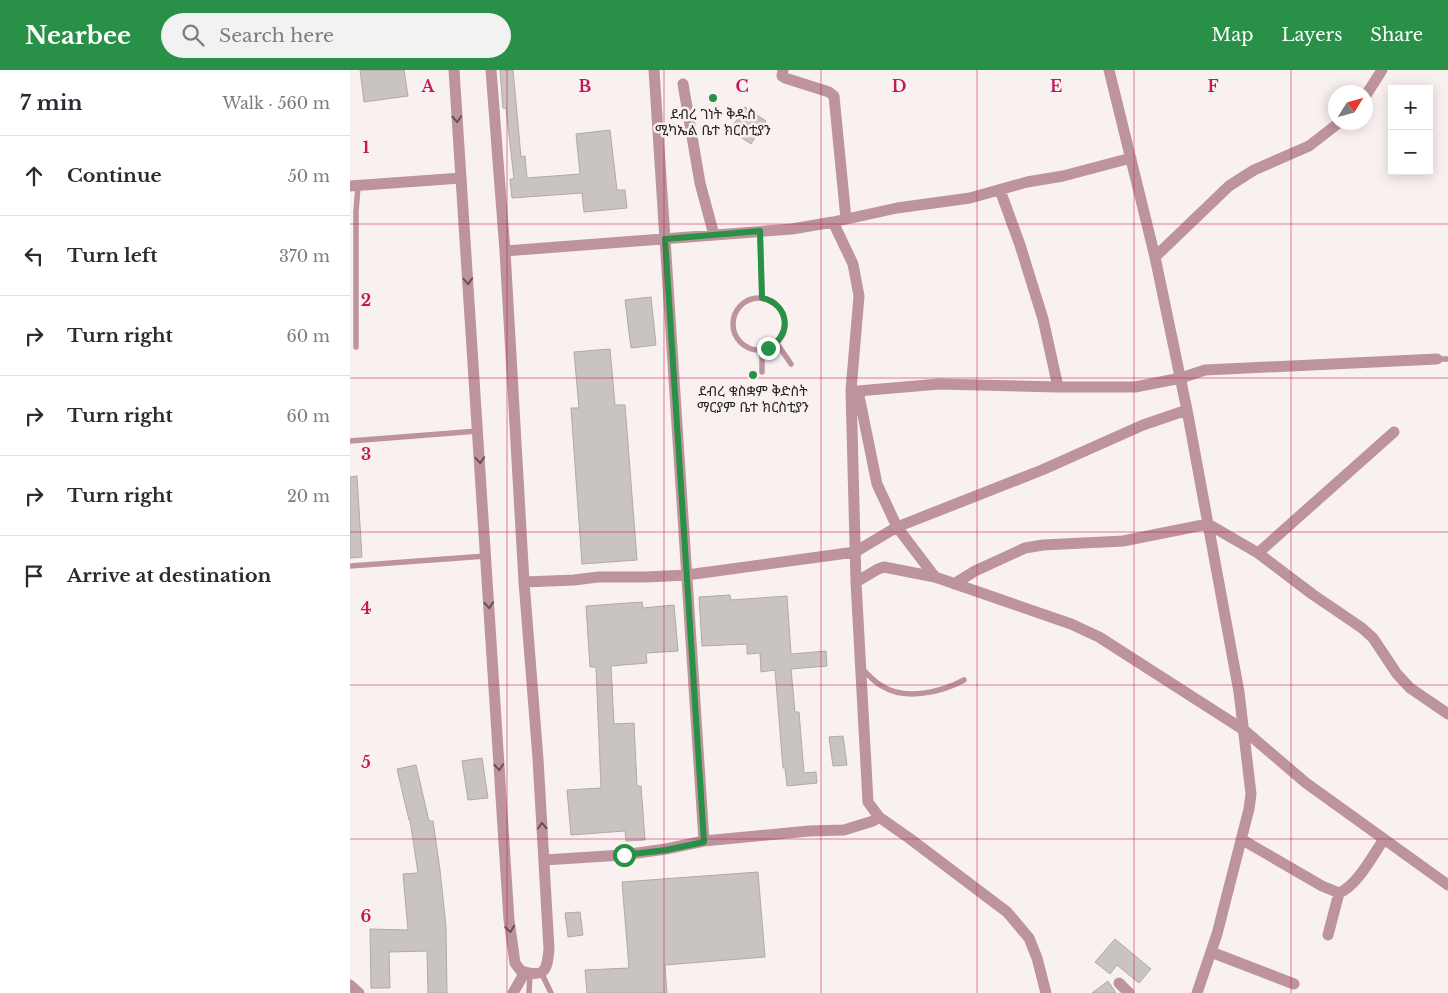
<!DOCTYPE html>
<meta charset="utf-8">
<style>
:root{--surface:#fff;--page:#f2f2f3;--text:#2b2b33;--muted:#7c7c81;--line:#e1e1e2;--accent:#299047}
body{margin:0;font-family:"Libre Baskerville","Noto Sans Ethiopic",serif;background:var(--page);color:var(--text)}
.controls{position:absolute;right:15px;top:15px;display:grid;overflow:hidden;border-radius:0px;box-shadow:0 2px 12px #0003}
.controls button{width:45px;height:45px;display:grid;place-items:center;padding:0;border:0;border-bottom:1px solid var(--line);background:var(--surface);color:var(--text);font:25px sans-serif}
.compass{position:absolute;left:978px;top:15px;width:45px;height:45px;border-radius:50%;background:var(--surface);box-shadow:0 2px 12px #0003;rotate:53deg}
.stop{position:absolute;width:15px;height:15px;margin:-11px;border:4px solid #299047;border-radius:50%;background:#fff}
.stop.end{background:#299047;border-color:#fff;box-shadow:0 1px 5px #0008}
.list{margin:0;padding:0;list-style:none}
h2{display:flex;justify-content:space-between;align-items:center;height:65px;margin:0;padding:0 20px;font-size:21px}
h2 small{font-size:16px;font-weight:400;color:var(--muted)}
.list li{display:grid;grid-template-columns:32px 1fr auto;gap:15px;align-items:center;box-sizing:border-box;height:80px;padding:0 20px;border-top:1px solid var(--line)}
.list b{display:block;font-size:19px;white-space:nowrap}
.list em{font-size:16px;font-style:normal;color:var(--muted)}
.icon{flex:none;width:28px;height:28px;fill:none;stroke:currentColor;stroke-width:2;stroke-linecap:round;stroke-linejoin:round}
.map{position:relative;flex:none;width:1098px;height:923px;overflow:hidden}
header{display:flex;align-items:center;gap:30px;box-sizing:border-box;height:70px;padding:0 25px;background:var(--accent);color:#fff}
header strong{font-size:24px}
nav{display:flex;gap:28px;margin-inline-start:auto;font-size:18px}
.search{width:350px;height:45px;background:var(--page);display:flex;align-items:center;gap:12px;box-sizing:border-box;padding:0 18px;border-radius:28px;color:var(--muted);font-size:19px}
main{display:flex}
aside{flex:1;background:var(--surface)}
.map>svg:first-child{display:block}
.building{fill:#cac4c0;stroke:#b0aaa7}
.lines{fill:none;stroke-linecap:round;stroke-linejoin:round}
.service{stroke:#bd949d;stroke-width:5.5}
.minor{stroke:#bd949d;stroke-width:11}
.oneway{stroke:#645155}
.route{stroke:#299047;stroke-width:6}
.grid{fill:none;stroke:#c2185b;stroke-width:1;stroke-opacity:0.55}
.poi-dot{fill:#299047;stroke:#f9f1f0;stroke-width:2}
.labels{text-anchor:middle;stroke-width:5;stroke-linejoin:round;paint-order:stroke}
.poi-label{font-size:14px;fill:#282525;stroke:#f9f1f0}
.grid-label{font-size:16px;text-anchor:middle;font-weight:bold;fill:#c2185b;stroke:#f9f1f0;stroke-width:5;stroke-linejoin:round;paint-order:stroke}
</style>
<header>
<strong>Nearbee</strong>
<div class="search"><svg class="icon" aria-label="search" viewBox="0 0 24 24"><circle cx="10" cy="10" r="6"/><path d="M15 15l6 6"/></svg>Search here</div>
<nav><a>Map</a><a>Layers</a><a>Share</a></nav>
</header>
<main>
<aside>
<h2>7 min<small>Walk · 560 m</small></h2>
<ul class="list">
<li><svg class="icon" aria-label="ahead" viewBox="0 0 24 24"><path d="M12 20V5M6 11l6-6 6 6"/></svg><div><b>Continue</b></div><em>50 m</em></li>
<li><svg class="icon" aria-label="left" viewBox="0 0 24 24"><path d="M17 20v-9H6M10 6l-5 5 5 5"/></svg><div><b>Turn left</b></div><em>370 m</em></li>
<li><svg class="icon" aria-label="right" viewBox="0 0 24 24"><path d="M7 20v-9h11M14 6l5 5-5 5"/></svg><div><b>Turn right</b></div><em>60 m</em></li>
<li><svg class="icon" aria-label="right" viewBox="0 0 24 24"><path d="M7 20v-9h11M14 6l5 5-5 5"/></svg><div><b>Turn right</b></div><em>60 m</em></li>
<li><svg class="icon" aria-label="right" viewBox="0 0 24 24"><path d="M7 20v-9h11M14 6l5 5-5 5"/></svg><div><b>Turn right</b></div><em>20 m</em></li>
<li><svg class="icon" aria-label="arrive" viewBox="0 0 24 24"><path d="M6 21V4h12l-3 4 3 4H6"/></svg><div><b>Arrive at destination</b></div></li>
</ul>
</aside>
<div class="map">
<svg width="1098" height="923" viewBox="0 0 1098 923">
<rect width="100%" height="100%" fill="#f9f1f0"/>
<!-- building -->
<path class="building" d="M10 0H54L58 26 14 32Z
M150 0H163L171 87 175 86 177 108 230 104 226 64 260 60 267 120H275L277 138 234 142 232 123 162 128 160 109H164L156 38H153Z
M395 37 416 51 401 74 380 60Z
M301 227 306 275 281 278 275 230Z
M260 279 265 335H275L287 490 232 494 221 338H229L224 282Z
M7 406 12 487 0 488V407Z
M380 525 381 530 437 526 441 584 476 581 477 596 441 599 445 642H449L454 703 466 702 467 713 437 716 435 698H433L425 600 411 602 410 583 397 584V574L352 576 349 527Z
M292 532 293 538 324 535 328 581 296 583 297 593 261 596 264 654 284 653 287 716H291L295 770 276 771 275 761 221 765 217 720 251 718 246 597H240L236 536Z
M493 666 497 695 483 696 479 667Z
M132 688 138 728 118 730 112 691Z
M66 695 79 751H83L90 800 96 857 97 923H78L77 881 39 882 40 918H21L20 859 58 860 53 804 68 803 60 750H59L47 699Z
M408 802 415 887 315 895 317 923H237L235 900 279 898 272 812Z
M230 842 233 865 218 867 215 843Z
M765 869 801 899 789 913 767 895 760 904 745 892Z
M758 911 766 923H742Z"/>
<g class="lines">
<!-- service -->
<path class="service" d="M410 161 412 228
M383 254a26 26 0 1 1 52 0a26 26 0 1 1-52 0Z
M426 272 441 294
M6 277V142L8 116
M412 279V302
M1087 289H1098
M0 371 128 361
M0 496 136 486
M511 598C518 604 524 612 532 616 555 631 592 622 614 610
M191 902 201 923
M179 923 180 904"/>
<!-- minor -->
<path class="minor" d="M104 0 159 850 165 893 171 901C195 908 197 901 199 879L188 689 174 512 155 181 141 0
M304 0 354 771
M433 0 432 6 435 8 479 22 484 26 496 149
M759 0 805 187 837 340 889 622 901 724 899 739 867 864 847 923
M333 14 350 113 364 165
M1016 25 1032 0
M0 116 111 108
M650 120 670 175 693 249 708 317
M483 152 547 138 620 128 677 112 713 106 781 88
M155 181 442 159 483 152 503 194 509 226 501 320 506 512 518 732 529 747 559 768 657 842 679 868 687 888 696 923
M805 187 879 116 904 100 959 76 990 52
M501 320 508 321 589 314 708 317H785L831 308 855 300 1087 289
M508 321 527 414 547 457 692 400 793 355 837 340
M908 483 1044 362
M174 512 224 510 248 507H296L337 505 505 482 547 457 585 507
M506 512 528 499 534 497 585 507 721 554 749 567 894 660 956 713 1098 815
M604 514 625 501 675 478 693 475 773 471 858 454 908 483 962 524 1012 558 1023 568 1047 604 1060 618 1098 644
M891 769 972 816 989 823C1007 816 1023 785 1034 769
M194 790 273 785 316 779 354 771 459 761 494 760 523 751 529 747
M978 865 989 823
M861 882 944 914
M769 913 779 923
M0 915 9 923
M163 923 175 902"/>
</g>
<!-- one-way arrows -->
<defs><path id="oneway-chevron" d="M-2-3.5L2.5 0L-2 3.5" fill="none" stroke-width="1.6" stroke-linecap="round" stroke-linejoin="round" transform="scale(1.25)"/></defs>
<g class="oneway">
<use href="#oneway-chevron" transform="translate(107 49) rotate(87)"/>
<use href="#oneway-chevron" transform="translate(118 211) rotate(86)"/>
<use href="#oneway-chevron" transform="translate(130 390) rotate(86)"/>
<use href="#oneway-chevron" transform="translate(139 535) rotate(86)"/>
<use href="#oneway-chevron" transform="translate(149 697) rotate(86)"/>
<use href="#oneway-chevron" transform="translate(192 756) rotate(-93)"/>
<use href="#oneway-chevron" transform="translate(160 859) rotate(82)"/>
</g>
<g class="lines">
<!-- route -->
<path class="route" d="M274 785 316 780 354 772 315 169 410 161 412 228C439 234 443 265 418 278"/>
</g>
<!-- grid -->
<path class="grid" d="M157 0V923M314 0V923M471 0V923M627 0V923M784 0V923M941 0V923M0 154H1098M0 308H1098M0 462H1098M0 615H1098M0 769H1098"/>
<!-- markers -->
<g class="poi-dot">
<circle cx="363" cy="28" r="5"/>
<circle cx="403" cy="305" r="5"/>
</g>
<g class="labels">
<!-- poi labels -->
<g class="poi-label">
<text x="363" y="49">ደብረ ገነት ቅዱስ<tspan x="363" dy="16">ሚካኤል ቤተ ክርስቲያን</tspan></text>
<text x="403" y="326">ደብረ ቁስቋም ቅድስት<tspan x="403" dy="16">ማርያም ቤተ ክርስቲያን</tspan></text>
</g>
</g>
<g class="grid-label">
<text x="78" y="22">A</text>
<text x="235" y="22">B</text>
<text x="392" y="22">C</text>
<text x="549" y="22">D</text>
<text x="706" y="22">E</text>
<text x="863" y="22">F</text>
<text x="16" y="83">1</text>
<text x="16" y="236">2</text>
<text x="16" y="390">3</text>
<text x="16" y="544">4</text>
<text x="16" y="698">5</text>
<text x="16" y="852">6</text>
</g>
</svg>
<div class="controls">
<button>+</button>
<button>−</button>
</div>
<svg class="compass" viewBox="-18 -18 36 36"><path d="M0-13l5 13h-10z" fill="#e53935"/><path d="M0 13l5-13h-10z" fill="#7c7c81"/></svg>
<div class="stop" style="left:274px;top:785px"></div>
<div class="stop end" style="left:418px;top:278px"></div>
</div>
</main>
